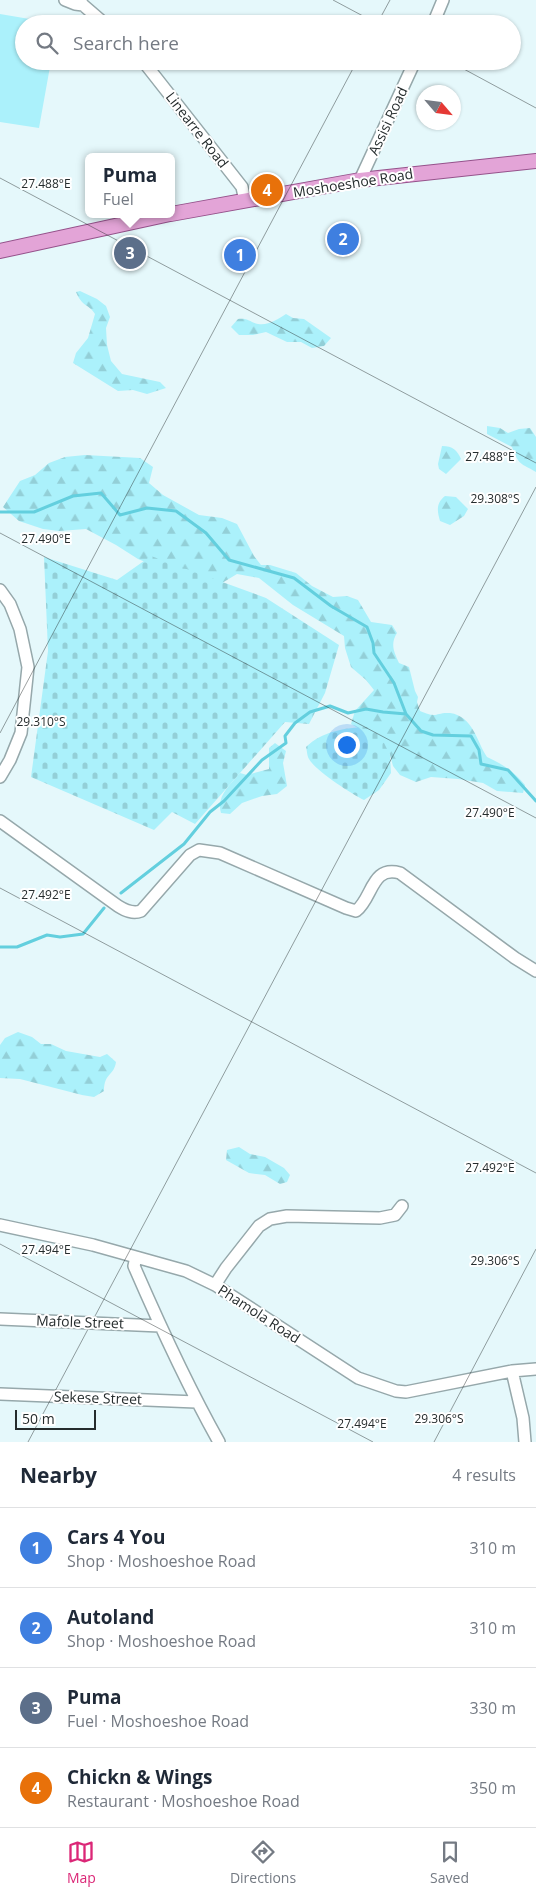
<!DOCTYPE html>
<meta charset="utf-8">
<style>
:root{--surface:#fff;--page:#f2f2f3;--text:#1f2937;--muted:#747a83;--line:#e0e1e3;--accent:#db2777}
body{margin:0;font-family:"Open Sans",sans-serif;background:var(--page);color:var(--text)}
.compass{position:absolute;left:416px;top:85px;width:45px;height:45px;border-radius:50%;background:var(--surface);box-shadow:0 1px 4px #0004;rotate:118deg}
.scale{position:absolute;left:15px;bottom:12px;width:81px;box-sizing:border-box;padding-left:5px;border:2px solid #252c2d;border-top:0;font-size:14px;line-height:18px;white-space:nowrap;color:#252c2d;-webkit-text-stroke:4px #fff;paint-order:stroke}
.you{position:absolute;left:346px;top:744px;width:18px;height:18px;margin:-12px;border:4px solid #fff;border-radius:50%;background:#1a73e8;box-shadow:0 0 0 8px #1a73e833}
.badge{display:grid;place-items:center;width:32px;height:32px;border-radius:50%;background:var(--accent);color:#fff;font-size:16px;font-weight:700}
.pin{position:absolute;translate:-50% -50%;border:2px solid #fff;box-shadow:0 1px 5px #0006}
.popup{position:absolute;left:85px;top:153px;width:90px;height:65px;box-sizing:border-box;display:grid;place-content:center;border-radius:8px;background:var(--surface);filter:drop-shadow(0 1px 4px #0005);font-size:16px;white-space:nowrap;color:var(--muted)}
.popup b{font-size:19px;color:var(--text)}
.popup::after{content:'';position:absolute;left:50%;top:100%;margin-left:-10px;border:10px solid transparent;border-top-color:var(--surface)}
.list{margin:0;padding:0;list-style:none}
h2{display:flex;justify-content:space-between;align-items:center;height:65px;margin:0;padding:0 20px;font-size:21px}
h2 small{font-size:16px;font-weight:400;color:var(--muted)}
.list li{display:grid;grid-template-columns:32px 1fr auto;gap:15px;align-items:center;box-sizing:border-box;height:80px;padding:0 20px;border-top:1px solid var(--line)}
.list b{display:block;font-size:19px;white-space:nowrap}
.list p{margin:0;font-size:16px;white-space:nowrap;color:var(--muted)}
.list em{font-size:16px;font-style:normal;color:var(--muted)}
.icon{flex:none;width:28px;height:28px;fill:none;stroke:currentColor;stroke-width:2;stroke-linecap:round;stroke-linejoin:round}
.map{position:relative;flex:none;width:536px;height:1442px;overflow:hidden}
.search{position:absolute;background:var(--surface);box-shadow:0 1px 4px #0004;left:15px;right:15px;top:15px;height:55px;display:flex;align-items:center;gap:12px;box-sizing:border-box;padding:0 18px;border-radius:28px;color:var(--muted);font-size:19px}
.sheet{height:385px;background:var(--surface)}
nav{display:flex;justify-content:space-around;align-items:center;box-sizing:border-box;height:70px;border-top:1px solid var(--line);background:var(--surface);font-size:14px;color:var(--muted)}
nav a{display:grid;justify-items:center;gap:2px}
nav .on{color:var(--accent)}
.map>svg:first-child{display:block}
.grass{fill:#abf1fb}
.forest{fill:url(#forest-firs)}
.cemetery{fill:url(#cemetery-stones)}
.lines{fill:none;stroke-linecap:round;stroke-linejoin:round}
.stream{stroke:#63cfde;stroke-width:3}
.minor-casing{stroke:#96a8ab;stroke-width:14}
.major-casing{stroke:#95528b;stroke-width:16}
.minor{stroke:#fff;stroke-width:11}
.major{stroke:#e3a4d7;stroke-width:14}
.ticks{fill:none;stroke:#252c2d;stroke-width:1;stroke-opacity:0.45}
.labels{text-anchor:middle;stroke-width:4;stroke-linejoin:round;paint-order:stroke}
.street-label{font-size:14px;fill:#252c2d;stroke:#fff}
.ticks-label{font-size:12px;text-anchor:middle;fill:#252c2d;stroke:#fff;stroke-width:4;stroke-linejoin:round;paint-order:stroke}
</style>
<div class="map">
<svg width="536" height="1442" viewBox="0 0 536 1442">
<defs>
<pattern id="forest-firs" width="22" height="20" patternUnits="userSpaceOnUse" patternTransform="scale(1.25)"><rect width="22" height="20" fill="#abf1fb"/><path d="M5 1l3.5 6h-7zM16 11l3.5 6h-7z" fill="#93cfd7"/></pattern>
<pattern id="cemetery-stones" width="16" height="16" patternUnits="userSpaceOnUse" patternTransform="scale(1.25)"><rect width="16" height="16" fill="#abf1fb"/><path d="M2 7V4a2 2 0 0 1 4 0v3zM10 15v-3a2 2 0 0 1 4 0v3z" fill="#93cfd7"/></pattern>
</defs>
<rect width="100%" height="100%" fill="#e5f8fb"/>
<!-- grass -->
<path class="grass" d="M0 14 59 24H24V61H51L39 128 0 122Z"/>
<!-- forest -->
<path class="forest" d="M80 291 97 299 106 306 110 317 106 328 107 345 111 361 122 374 160 382 166 388 147 394 133 390 118 391 73 363 76 353 88 338 95 314C89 304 82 307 76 292Z
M286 314 293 318 304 319 331 338 324 346 312 348 301 342H287L266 332 253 335H239L231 327 238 319C249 318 249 322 258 324 268 326 278 319 286 314Z
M487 426 500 428 508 433 519 429 530 428 536 437V472C521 463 519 466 512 447L487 434Z
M442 446C453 446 457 450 461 459L446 474 439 469 438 464Z
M85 455 140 458 153 467 149 483 163 495 199 515 222 518 237 524 254 556 261 565H270L296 573 312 586 333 597 347 596 358 600 371 622 392 625 397 633C390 644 394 652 399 663L409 667 415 691 418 697 417 702 420 711C438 719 435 712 450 713 473 716 477 742 487 757 503 764 514 772 525 785L523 793 497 791 483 783 458 779 431 777 416 782 400 775 393 766 390 755 370 729 358 728 351 724 355 711 374 690 366 680 351 667 345 648 344 636 293 605 259 578 237 574 212 589 138 559 116 545 86 529 59 531 43 529 19 521 3 507 20 481 35 475 49 463 65 457Z
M445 496 456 497 468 509 464 516 450 525 440 521C437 511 436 503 445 496Z
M275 743 286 751 283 763 287 786 277 794 262 796 242 803 230 814 221 813C216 796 230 785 240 773L247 775 269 769V748Z
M18 1032 32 1037 41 1044H51L66 1051 100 1057 107 1054 116 1062C114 1076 104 1073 104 1091L94 1097 82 1095 20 1079 0 1078V1045L5 1038Z
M239 1147 250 1154 265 1157 284 1168 290 1175 287 1182 280 1184 265 1175 249 1173 226 1160 227 1150Z"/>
<!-- cemetery -->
<path class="cemetery" d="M151 556 266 598 339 645 325 693 309 724 285 722 195 824 172 812 154 830 31 777 48 651 44 557 117 580Z
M367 727 380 735 390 755 391 773 379 790 364 800C350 793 316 771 309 759 307 756 307 750 306 747 323 731 344 728 367 727Z"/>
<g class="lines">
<!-- stream -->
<path class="stream" d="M0 512H34L73 496 101 493 120 515 147 508 176 511 206 533 229 560 294 578 331 606 367 627 373 643 374 653 394 683 406 714 421 731 433 735 471 736 479 750 481 764 508 770 536 801
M121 893 184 844 210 812 224 801 262 760 286 743 285 736 295 723 310 712 330 706 348 713 366 709 383 712 406 714
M0 947H17L47 935 60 937 83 934 104 908"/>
<!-- minor casing -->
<g class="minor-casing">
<path id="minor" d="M65 0 75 4 83 5
M80 0 83 5 105 24
M433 24 443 0
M143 61 242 187 245 201
M360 180 415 61
M0 590 10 604 20 629 28 667 21 733 10 760 0 777
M0 821 118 906C126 911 133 914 141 911L190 855 199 850 220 853 346 908 356 911C373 898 371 865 400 873L515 958 536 971
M0 1225 93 1245 186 1271 215 1285 358 1378 396 1391 406 1392 512 1371 536 1369
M136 1257 134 1266C160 1326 187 1385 219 1442
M215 1285 226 1268 259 1226 270 1219 287 1216 380 1218 395 1215 402 1206
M0 1319 160 1326
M512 1371 523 1418 525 1442
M0 1394 196 1402"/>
</g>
<!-- major casing -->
<g class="major-casing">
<path id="major" d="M171 214 360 180 536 161
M0 251 170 214"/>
</g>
<!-- minor -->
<use href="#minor" class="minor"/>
<!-- major -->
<use href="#major" class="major"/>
</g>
<!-- ticks -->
<path class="ticks" d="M333 0 378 24M377 24 390 0M449 61 536 108M0 178 536 463M0 533 536 818M0 733 357 61M0 888 536 1173M0 1244 373 1442M28 1442 536 487M434 1442 536 1249"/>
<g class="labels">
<!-- street labels -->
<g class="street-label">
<text transform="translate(388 121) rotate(-65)" y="5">Assisi Road</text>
<text transform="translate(197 130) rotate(52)" y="5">Linearre Road</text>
<text transform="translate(353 183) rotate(-9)" y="5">Moshoeshoe Road</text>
<text transform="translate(259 1314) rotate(33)" y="5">Phamola Road</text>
<text transform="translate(80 1322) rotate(2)" y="5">Mafole Street</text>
<text transform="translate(98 1398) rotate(2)" y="5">Sekese Street</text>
</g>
</g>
<g class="ticks-label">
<text x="46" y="188">27.488°E</text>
<text x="490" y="461">27.488°E</text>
<text x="495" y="503">29.308°S</text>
<text x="46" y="543">27.490°E</text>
<text x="41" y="726">29.310°S</text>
<text x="490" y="817">27.490°E</text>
<text x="46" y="899">27.492°E</text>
<text x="490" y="1172">27.492°E</text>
<text x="46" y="1254">27.494°E</text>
<text x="495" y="1265">29.306°S</text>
<text x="439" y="1423">29.306°S</text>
<text x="362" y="1428">27.494°E</text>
</g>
</svg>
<svg class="compass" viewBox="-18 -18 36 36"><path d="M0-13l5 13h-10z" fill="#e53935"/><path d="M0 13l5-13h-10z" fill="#747a83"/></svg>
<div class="scale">50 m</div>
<div class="you"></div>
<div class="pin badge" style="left:240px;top:255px;background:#3f7fe0">1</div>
<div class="pin badge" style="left:343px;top:239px;background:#3f7fe0">2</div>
<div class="pin badge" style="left:130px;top:253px;background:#5c6f8a">3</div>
<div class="popup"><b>Puma</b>Fuel</div>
<div class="pin badge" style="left:267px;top:190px;background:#e8710a">4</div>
<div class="search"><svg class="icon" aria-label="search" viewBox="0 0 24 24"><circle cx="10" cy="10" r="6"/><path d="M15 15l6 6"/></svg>Search here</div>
</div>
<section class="sheet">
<h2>Nearby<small>4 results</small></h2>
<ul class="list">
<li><span class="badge" style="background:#3f7fe0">1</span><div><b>Cars 4 You</b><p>Shop · Moshoeshoe Road</p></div><em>310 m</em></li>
<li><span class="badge" style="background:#3f7fe0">2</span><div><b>Autoland</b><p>Shop · Moshoeshoe Road</p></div><em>310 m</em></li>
<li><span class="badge" style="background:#5c6f8a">3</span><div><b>Puma</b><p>Fuel · Moshoeshoe Road</p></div><em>330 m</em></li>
<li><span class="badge" style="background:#e8710a">4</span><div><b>Chickn &amp; Wings</b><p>Restaurant · Moshoeshoe Road</p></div><em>350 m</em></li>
</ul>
</section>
<nav>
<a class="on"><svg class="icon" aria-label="map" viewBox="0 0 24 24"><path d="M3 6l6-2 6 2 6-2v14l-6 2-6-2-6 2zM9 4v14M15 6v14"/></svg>Map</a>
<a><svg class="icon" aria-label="directions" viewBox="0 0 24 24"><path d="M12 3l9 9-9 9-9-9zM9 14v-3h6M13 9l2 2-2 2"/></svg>Directions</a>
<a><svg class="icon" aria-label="saved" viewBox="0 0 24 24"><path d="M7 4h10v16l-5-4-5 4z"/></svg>Saved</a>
</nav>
